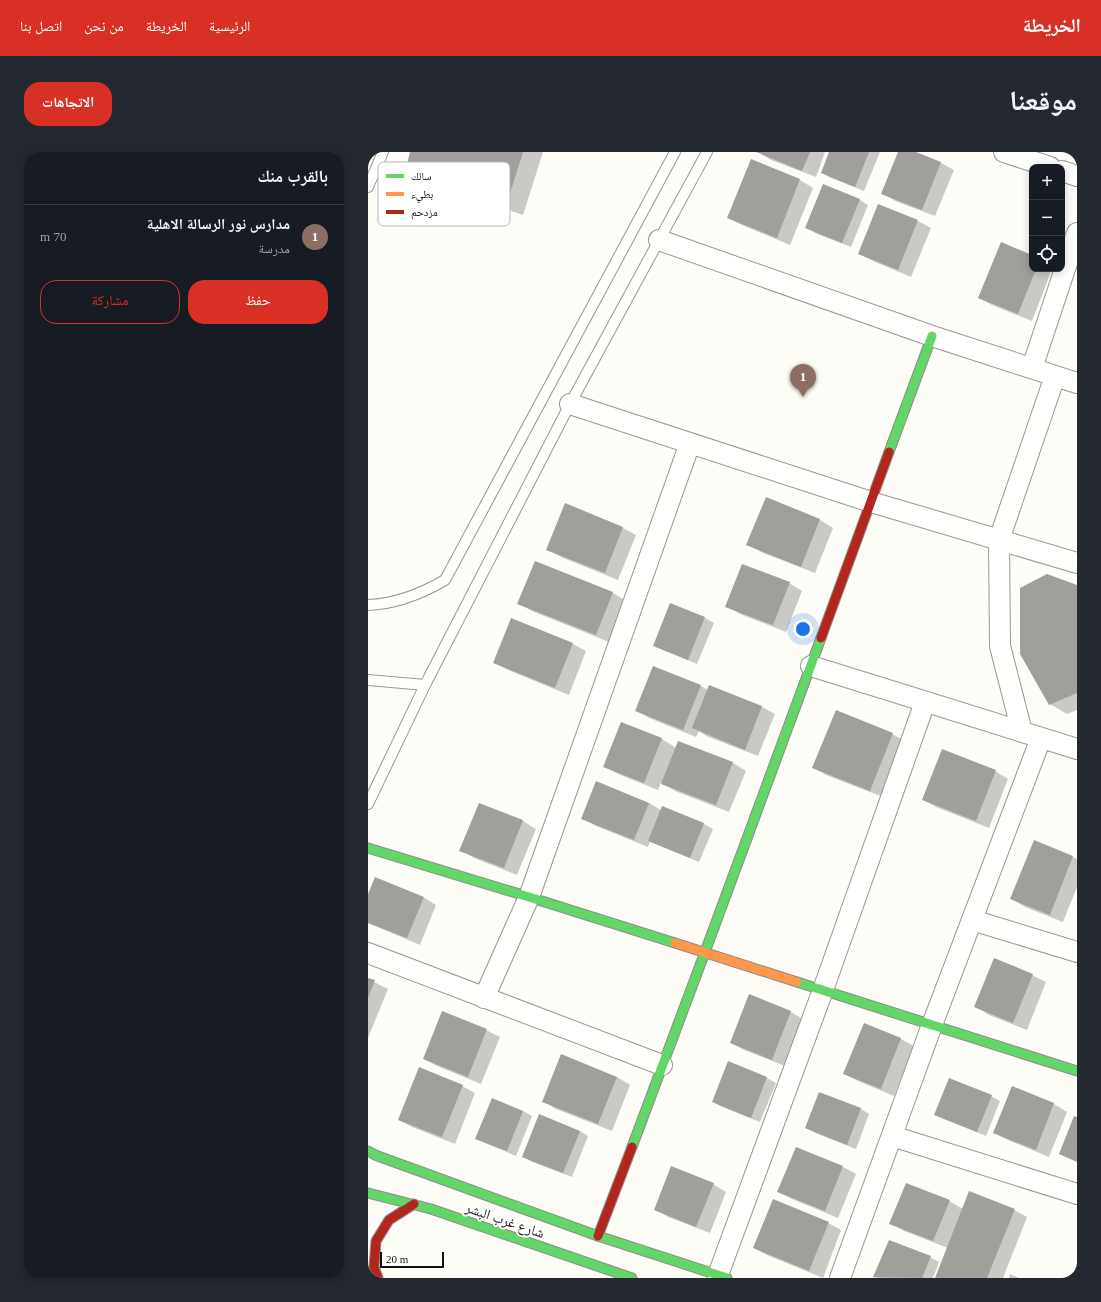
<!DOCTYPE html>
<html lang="ar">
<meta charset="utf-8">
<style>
:root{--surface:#171b24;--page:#242831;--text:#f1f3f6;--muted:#9ea1a6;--line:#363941;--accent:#d93025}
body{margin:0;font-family:"Times New Roman","Noto Naskh Arabic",serif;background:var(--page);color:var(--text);direction:rtl}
.controls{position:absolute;right:12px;top:12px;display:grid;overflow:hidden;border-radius:8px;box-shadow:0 2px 10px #0003}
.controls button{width:36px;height:36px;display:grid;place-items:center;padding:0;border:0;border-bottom:1px solid var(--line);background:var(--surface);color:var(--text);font:20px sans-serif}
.scale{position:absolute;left:12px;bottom:10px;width:64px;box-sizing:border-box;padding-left:4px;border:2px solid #111;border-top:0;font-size:11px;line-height:14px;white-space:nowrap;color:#111;-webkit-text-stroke:3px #fff;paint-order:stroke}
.you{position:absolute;left:435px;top:477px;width:14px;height:14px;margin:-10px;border:3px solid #fff;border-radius:50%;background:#1a73e8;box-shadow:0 0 0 6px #1a73e833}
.badge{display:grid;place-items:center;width:26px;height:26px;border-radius:50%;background:var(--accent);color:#fff;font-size:13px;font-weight:700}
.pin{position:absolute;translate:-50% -33px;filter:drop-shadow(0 1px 2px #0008)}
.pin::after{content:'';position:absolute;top:21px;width:14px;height:12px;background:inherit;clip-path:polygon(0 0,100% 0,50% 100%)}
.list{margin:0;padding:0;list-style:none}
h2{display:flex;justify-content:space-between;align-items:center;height:52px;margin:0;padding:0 16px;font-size:17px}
h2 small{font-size:13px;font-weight:400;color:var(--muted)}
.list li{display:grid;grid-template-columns:26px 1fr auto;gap:12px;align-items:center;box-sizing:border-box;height:64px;padding:0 16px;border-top:1px solid var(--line)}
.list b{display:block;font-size:15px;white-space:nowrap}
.list p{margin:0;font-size:13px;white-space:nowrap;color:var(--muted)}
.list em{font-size:13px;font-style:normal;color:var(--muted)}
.actions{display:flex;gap:8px;padding:12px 16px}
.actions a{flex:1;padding:9px 0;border:1px solid var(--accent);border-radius:16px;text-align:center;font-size:14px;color:var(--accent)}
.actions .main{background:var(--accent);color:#fff}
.icon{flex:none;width:22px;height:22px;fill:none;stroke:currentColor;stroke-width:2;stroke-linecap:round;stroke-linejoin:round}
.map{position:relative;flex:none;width:709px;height:1126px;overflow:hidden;direction:ltr;border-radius:16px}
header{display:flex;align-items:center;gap:24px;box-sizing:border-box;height:56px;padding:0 20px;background:var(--accent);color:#fff}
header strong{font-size:19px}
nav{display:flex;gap:22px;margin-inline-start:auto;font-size:14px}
.intro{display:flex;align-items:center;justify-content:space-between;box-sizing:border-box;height:96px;padding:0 24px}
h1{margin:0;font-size:28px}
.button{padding:10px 18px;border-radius:16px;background:var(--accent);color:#fff;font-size:14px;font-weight:700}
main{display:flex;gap:24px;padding:0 24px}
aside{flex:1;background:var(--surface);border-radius:16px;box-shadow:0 2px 10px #0003}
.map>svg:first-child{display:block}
.shadow{fill:#0003}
.building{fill:#a19f9c}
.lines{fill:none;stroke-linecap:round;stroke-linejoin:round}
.lane-casing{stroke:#979795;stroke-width:12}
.street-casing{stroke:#979795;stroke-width:22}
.fast-casing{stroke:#8e8d8b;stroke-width:11}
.slow-casing{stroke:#8e8d8b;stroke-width:11}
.jam-casing{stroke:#8e8d8b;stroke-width:11}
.lane{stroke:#fffffe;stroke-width:10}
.street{stroke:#fffffe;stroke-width:20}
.fast{stroke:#63d668;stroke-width:9}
.slow{stroke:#ff974d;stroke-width:9}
.jam{stroke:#b3261e;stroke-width:9}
.labels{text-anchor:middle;stroke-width:4;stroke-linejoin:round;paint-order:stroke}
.street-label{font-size:14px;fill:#111;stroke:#fff}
.key{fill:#fff;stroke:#b8b8b8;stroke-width:1}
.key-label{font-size:11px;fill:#111}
</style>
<header>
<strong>الخريطة</strong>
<nav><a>الرئيسية</a><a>الخريطة</a><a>من نحن</a><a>اتصل بنا</a></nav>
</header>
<div class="intro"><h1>موقعنا</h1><a class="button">الاتجاهات</a></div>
<main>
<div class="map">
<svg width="709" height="1126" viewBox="0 0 709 1126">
<rect width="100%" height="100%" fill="#fdfcf7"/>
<!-- shadow -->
<path class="shadow" d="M43 0H175L155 63 56 30 39 20Z
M390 0H457L448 25 403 8Z
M462 0H512L496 39 463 26 454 21Z
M531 0H546L573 11 586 18 567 64 527 49 514 41Z
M383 9 432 28 445 36 422 93 374 73 360 66Z
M455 34 492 48 500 53 483 95 447 81 439 76Z
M550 69 563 76 543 125 505 109 492 102Z
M664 104V117H684L664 169 624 153 611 146Z
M398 347 452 368 465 376 447 421 393 400 380 392Z
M197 353 255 376 268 383 250 428 193 405 180 397Z
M167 410 245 441 258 449 241 490 164 459 150 451Z
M421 431 434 439 418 480 372 462 359 454Z
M709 434V558L699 562 682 552Z
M302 452 337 466 346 471 329 512 295 498 286 493Z
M205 492 218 499 201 543 140 518 127 511Z
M285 515 333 534 340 538 342 534 394 555 407 562 390 604 338 584 331 579 328 585 281 566 268 558Z
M254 571 294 587 308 596 311 590 365 611 378 619 361 660 307 639 293 630 290 638 250 622 237 614Z
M524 582 538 589 515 645 458 623 445 615Z
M627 619 640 627 621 676 568 655 555 647Z
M229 631 281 651 293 658 294 655 336 672 345 677 331 710 290 693 282 689 280 695 228 674 215 667Z
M111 652 155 669 168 677 149 723 106 706 93 698Z
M667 689 709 707V735L695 770 657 755 644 747Z
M0 745H55L68 753 52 793 0 771Z
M664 823 678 830 659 878 621 863 608 855Z
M0 827 20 837 0 886Z
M382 844 423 860 436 868 417 914 376 898 363 891Z
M496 872 533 887 546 894 526 944 490 929 477 922Z
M118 878 132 885 113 932 69 914 56 907Z
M361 911 399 926 408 931 392 970 354 955 345 950Z
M249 925 262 933 244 979 188 957 175 949Z
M94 934 107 941 87 992 44 975 31 968Z
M645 935 686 952 699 960 681 1005 640 988 626 981Z
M623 944 632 949 618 984 576 967 568 962Z
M124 947 155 959 164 964 148 1004 117 991 108 986Z
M493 957 501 962 488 997 447 981 438 976Z
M212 979 220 984 204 1025 164 1010 155 1005Z
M475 1015 488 1022 470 1066 424 1047 411 1040Z
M345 1032 358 1040 342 1081 300 1065 287 1057Z
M581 1049 595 1057 646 1058 659 1065 635 1126H568L580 1096 536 1079 523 1071Z
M460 1071 473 1078 455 1126 399 1103 386 1096Z
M562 1105 571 1110 565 1126H508L507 1125Z
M642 1122 651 1126H641Z"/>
<!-- building -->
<path class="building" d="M42 0H155L138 54 37 20Z
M388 0H442L434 19Z
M461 0H501L487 35 453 21Z
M530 0H548L573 10 554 58 513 42Z
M383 7 432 27 409 86 359 66Z
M455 32 492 47 474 91 437 76Z
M510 52 550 68 530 118 490 102Z
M633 90 664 103V117H668L650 162 610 146Z
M398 345 452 367 433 415 378 393Z
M197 351 255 375 237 421 178 398Z
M167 409 245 440 228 483 149 452Z
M374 412 422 430 405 473 357 455Z
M679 422 709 433V541L681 553 652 502V436Z
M302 451 337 465 320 508 285 494Z
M143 466 205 491 187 536 125 511Z
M285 514 333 533 315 578 267 559Z
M341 533 394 554 377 598 324 576Z
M468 558 525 581 502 639 444 616Z
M253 570 294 586 276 631 235 615Z
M310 589 365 610 348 653 293 632Z
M574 597 628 618 608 669 554 648Z
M228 629 281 651 266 688 213 667Z
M111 651 155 668 136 716 91 699Z
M294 654 336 671 322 706 280 689Z
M666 688 705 704 682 763 642 747Z
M7 725 56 745 39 786 0 771V742Z
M626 806 665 822 645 871 606 855Z
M0 826 7 828 0 846Z
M381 842 423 859 404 908 362 891Z
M74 859 119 877 100 925 55 907Z
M496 871 533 886 513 937 475 922Z
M193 902 249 925 230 972 174 950Z
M360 909 399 925 383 966 344 950Z
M51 915 95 933 74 985 30 968Z
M581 926 624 943 609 980 566 963Z
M644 934 686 951 668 998 625 981Z
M451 940 493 956 479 993 437 976Z
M124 946 155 959 139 999 107 987Z
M171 962 212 979 195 1021 154 1005Z
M706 964 709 965V1010L691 1002Z
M428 995 475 1014 457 1059 409 1040Z
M303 1014 346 1031 328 1075 286 1058Z
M538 1031 582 1048 565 1089 521 1072Z
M601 1039 647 1057 619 1126H567Z
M405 1047 461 1070 441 1119 385 1096Z
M521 1088 563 1104 554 1126 505 1125Z"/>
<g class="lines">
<!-- lane casing -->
<g class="lane-casing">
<path id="lane" d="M0 35 15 0
M0 453C28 452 53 442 77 428L307 0
M0 528 57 533
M0 652 57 533 202 252 339 0"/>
</g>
<!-- street casing -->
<g class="street-casing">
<path id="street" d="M636 0 682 15
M694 19 709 24
M291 88 564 184 709 231
M664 216 709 81
M202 252 503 350 709 411
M443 514 709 597
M654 580 632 494 631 388 687 224
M604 768 709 800
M0 801 294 913
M116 846 161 745 322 291
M524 984 709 1042
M350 1123 455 838 557 550
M472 1126 564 873 673 586"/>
</g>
<!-- fast casing -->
<g class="fast-casing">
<path id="fast" d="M521 300 564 184
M0 696 161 745 307 791
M429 830 709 919
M264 995 337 800 453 486
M0 999 7 1003 230 1084 359 1126
M0 1041 63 1057 264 1126"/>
</g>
<!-- slow casing -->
<g class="slow-casing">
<path id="slow" d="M307 791 429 830"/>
</g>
<!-- jam casing -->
<g class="jam-casing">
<path id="jam" d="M453 486 521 300
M230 1084 264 995
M10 1126 6 1115 8 1089 21 1068 46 1052"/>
</g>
<!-- lane -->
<use href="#lane" class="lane"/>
<!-- street -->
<use href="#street" class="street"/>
<!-- fast -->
<use href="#fast" class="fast"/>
<!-- slow -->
<use href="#slow" class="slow"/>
<!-- jam -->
<use href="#jam" class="jam"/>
</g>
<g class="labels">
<!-- street labels -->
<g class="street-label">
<text transform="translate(137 1068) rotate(19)" y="5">شارع غرب البشر</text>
</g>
</g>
<!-- legend -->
<rect x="10" y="10" width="132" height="64" rx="6" class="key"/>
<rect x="18" y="22" width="18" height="4" fill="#63d668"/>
<rect x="18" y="40" width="18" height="4" fill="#ff974d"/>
<rect x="18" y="58" width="18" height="4" fill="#b3261e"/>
<g class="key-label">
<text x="43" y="28">سالك</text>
<text x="43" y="46">بطيء</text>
<text x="43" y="64">مزدحم</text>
</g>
</svg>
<div class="controls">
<button>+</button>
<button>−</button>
<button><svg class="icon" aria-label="locate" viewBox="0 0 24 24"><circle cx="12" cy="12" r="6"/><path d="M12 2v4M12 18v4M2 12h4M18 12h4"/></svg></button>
</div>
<div class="scale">20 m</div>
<div class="you"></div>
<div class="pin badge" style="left:435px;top:245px;background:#8d6e63">1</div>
</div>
<aside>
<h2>بالقرب منك<small></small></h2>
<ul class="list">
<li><span class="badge" style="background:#8d6e63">1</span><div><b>مدارس نور الرسالة الاهلية</b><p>مدرسة</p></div><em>70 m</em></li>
</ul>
<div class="actions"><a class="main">حفظ</a><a>مشاركة</a></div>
</aside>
</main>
